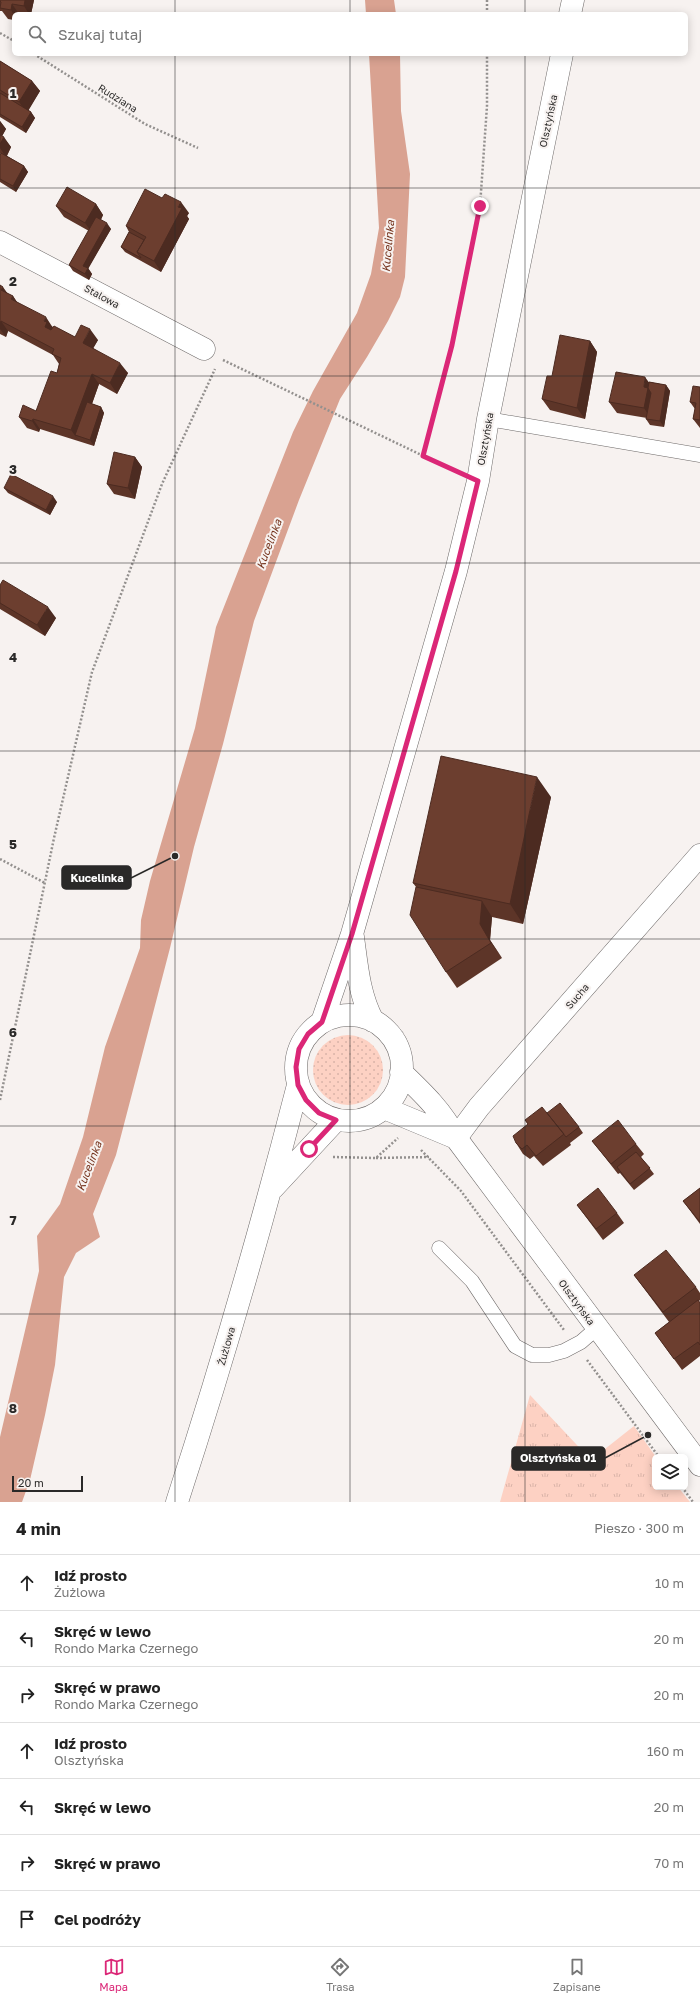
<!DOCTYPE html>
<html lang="pl">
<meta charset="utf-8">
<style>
:root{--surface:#fff;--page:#f2f2f2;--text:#222;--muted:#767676;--line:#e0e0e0;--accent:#db2777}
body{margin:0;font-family:"Golos Text",sans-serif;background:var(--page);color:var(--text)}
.controls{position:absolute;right:12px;bottom:12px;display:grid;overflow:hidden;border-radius:6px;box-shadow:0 2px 10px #0003}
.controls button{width:36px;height:36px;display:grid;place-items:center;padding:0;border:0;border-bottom:1px solid var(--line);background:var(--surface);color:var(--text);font:20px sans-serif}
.scale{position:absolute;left:12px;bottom:10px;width:71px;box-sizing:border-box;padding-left:4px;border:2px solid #2a2928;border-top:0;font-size:11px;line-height:14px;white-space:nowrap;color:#2a2928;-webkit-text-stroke:3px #f7f2f0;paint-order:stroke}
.stop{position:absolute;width:12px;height:12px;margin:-9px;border:3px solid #db2777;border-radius:50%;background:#fff}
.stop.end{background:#db2777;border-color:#fff;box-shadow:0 1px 4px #0008}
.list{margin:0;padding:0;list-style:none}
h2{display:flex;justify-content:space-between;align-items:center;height:52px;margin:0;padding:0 16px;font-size:17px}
h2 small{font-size:13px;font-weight:400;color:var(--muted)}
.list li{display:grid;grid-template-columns:26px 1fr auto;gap:12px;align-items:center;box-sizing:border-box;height:56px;padding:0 16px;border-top:1px solid var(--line)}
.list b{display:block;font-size:15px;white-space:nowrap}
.list p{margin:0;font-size:13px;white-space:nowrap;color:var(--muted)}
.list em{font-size:13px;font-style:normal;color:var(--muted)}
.icon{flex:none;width:22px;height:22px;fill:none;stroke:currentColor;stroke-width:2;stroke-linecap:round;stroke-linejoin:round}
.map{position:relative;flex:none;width:700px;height:1502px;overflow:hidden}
.search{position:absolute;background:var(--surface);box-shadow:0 2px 10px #0003;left:12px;right:12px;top:12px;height:44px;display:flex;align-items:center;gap:10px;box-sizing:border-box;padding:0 14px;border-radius:6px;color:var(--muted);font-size:15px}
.sheet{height:444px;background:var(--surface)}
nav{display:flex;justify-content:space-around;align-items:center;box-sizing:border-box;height:56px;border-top:1px solid var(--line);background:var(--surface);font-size:11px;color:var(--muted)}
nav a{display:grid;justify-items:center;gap:2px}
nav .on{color:var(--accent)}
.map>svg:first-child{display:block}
.grass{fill:url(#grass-dots)}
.park{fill:url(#park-tufts)}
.water{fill:#d9a291}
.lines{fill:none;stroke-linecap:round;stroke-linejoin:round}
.service-casing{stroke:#6d6968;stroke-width:15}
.minor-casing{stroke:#6d6968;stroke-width:23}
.tertiary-casing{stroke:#6d6968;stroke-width:23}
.path{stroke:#93908e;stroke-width:2.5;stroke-dasharray:2 2;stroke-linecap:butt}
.service{stroke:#fff;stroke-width:14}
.minor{stroke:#fff;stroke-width:22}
.tertiary{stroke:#fff;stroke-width:22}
.wall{fill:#5d3528}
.shaded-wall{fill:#4c2b21}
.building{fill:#6c3e2f;stroke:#4c2b21}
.route{stroke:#db2777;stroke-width:5}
.grid{fill:none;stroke:#2a2928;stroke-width:1;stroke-opacity:0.55}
.labels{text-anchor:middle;stroke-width:4;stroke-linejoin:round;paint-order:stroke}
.street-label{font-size:10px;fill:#2a2928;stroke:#f7f2f0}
.water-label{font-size:11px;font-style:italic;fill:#75331d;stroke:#f7f2f0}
.grid-label{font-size:13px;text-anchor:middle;font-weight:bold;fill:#2a2928;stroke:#f7f2f0;stroke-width:4;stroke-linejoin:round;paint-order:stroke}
.leader{fill:none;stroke:#2a2928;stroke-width:1.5}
.callout-dot{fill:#2a2928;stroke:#f7f2f0;stroke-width:1.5}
.callout{fill:#2a2928;stroke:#2a2928;stroke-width:1.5}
.callout-label{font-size:11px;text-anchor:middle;font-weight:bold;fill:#fff}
</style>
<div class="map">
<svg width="700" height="1502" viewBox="0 0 700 1502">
<defs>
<pattern id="grass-dots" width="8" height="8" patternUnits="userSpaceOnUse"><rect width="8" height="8" fill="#fdd1c3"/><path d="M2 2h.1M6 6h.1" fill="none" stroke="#d9b3a8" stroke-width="1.8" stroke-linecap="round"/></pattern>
<pattern id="park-tufts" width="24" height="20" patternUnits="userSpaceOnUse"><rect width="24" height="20" fill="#fdd1c3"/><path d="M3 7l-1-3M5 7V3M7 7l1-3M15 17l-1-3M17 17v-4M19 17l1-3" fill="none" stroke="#d9b3a8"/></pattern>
</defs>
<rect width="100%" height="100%" fill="#f7f2f0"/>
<!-- grass -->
<path class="grass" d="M313 1070a35 35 0 1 1 70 0a35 35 0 1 1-70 0Z"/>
<!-- park -->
<path class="park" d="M530 1395 591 1460 634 1426 656 1457 655 1487H678L690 1502H500Z"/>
<!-- water -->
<path class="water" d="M365 0H394L396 14H366Z
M369 54H400L401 111 410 174 405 277 400 297 388 321 367 357 340 399 299 500 254 621 223 744 194 847 170 948 116 1155 93 1214 100 1237 76 1253 64 1277 55 1365 45 1415 30 1480 22 1502H0V1437L39 1271 37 1236 60 1204 83 1137 105 1047 140 948 141 920 150 881 195 728 216 627 293 432 313 391 357 313 371 274 379 228Z"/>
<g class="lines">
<!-- service casing -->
<g class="service-casing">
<path id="service" d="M488 419 700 455
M439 1248 472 1281 515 1346 532 1355H549L564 1351 581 1342 597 1328"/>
</g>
<!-- minor casing -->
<g class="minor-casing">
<path id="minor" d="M0 242 204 349
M456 1138 479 1107 700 855"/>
</g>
<!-- tertiary casing -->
<g class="tertiary-casing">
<path id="tertiary" d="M570 14 573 0
M353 937C357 966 359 995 373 1021
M296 1068a53 53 0 1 1 106 0a53 53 0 1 1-106 0Z
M322 1022 352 934 456 571 478 481 488 419 562 54
M401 1072C423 1093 442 1111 456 1138L700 1465
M384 1108 456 1138
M273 1188 336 1120
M177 1502C222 1364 262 1225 298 1085"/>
</g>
<!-- path -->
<path class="path" d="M487 14V0
M0 33 14 41
M34 54 145 124 198 148
M223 360 457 472
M423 456 452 345 480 206 487 106V54
M0 859 45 883
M396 1026 403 1034 410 1051
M0 1100 54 838 92 672 162 484 215 369
M421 1150 461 1191 564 1330
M333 1157 376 1158 398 1138
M376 1158 429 1157
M587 1360 659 1457
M682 1487 693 1502"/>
<!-- service -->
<use href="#service" class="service"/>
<!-- minor -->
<use href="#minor" class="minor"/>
<!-- tertiary -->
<use href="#tertiary" class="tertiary"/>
</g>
<!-- wall -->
<path class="wall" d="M0 0H34L31 14H14V20L8 19 2 11H0Z
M0 61 32 81 40 91 28 110 31 112 35 118 26 133 0 117Z
M0 121 6 129 2 136 11 147 7 156 24 166 28 172 16 192 0 182V154H1L0 153Z
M96 204 103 215 101 220 111 229 88 268 92 274 89 280 73 271 69 265 89 231 64 217 56 206Z
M189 213 187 216 189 219 161 272 125 252 121 247 129 232 126 226Z
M0 285 8 294 13 296 17 302 53 327 75 337 98 340 93 348 128 373 117 394 99 384 92 404 101 407 104 413 94 446 40 429 39 432 27 428 19 417 36 411 57 373 59 364 53 355 8 331 6 337 0 334Z
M590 341 597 352 585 419 550 410 542 399 552 376Z
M649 382 666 385 670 391 664 427 650 425 646 419 647 418 617 413 609 402Z
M700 387V428L693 419 695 409 690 402Z
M135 457 142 467 135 499 114 494 107 484Z
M4 488 57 502 50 515 8 493Z
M0 585 56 618 45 636 0 609Z
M551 797 523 924 492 917 490 940 502 958 457 988 446 972 416 887 413 883Z
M547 1113 579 1127 583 1133 570 1143 571 1145 543 1166 534 1156 530 1159 523 1154 516 1143 528 1124 525 1120Z
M592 1141 636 1144 644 1154 641 1157 654 1174 634 1190 620 1173 618 1174 600 1151Z
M700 1188V1224L683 1201Z
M577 1205 617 1213 624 1223 603 1240Z
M634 1275 696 1287 700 1293V1300L699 1301 700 1303V1356L682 1370 655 1333 669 1322Z"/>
<!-- shaded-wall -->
<path class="shaded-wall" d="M25 0H34L31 14H29L24 6Z
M12 4 19 14H14V15L11 10Z
M32 81 40 91 27 113 19 102Z
M31 112 35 118 26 133 22 127Z
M0 121 6 129 0 140Z
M4 137 11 147 6 157 0 148V144Z
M24 166 28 172 16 192 13 186Z
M181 202 189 213 187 216 189 219 161 272 154 261 178 207Z
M96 204 103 215 93 234 85 223Z
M107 223 111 229 87 271 83 266Z
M88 268 92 274 89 280 85 274Z
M3 287 10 297 1 290Z
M13 296 20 307 11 299Z
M46 317 53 328 55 333 45 327 44 321Z
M1 321 8 331 6 337 0 329V323Z
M90 329 98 340 90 354 83 343Z
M590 341 597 352 585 419 577 408Z
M120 363 128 373 117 394 110 383Z
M92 374 99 384 80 437 75 435 79 441 71 430Z
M645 377 653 388 651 419 644 408V387Z
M666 385 670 391 664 427 660 421Z
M101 407 104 413 94 446 90 440Z
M33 419 40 429 39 432 32 421Z
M135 457 142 467 135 499 128 488Z
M53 496 57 502 50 515 46 510Z
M48 607 56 618 45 636 37 625Z
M537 777 551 797 523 924 510 904Z
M482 901 492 917 490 940 502 958 491 943 480 924Z"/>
<!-- building -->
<path class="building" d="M0 0H25L24 6 12 4 11 10 0 8 1 2 0 1Z
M0 61 32 81 19 102 0 90Z
M0 93 31 112 22 127 0 114Z
M0 135 4 137 0 144Z
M1 153 24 166 13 186 0 179V155Z
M67 187 96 204 85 223 56 206Z
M145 189 162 198 165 194 181 202 178 207 182 208 154 261 137 252 146 237 126 226Z
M96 217 107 223 83 266 88 268 85 274 69 265Z
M129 232 144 240 137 252 141 258 121 247Z
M0 285 3 287 1 290 13 296 11 299 46 317 44 321 47 322 45 327 51 330 54 326 75 337 81 325 90 329 83 343 120 363 110 383 92 374 71 430 33 419 32 421 19 417 23 405 36 411 51 371 57 373 61 358 52 354 54 349 1 321 0 323Z
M560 335 590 341 577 408 542 399 547 376H552Z
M616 372 645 377 644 387 648 388 644 408 609 402Z
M649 382 666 385 660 421 646 419 651 393 648 388Z
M693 386 700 387V420L693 419 696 403 690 402Z
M87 402 101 407 90 440 75 435Z
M114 452 135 457 128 488 107 484Z
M11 474 53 496 46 510 4 488Z
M3 580 48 607 37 625 0 603V585Z
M441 756 537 777 510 904 413 883Z
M416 887 482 901 480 924 491 943 446 972 410 915Z
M560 1103 579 1127 566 1137 547 1113Z
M542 1107 564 1134 536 1156 527 1145 522 1149 516 1143 513 1136 528 1124 525 1120Z
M618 1120 636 1144 611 1164 592 1141Z
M636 1152 650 1168 630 1184 617 1167Z
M598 1188 617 1213 596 1229 577 1205Z
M700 1188V1222L683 1201Z
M666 1250 696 1287 663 1312 634 1275Z
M698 1300 700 1303V1345L698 1342 674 1359 655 1333Z"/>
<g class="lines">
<!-- route -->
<path class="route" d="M309 1149 336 1120 319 1113 306 1100 298 1085 296 1067 299 1049 308 1034 322 1022 352 934 456 571 478 481 423 456 452 345 480 206"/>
</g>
<!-- grid -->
<path class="grid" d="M175 0V14M350 0V14M525 0V14M175 54V1502M350 54V1502M525 54V1502M0 188H700M0 376H700M0 563H700M0 751H700M0 939H700M0 1126H700M0 1314H700"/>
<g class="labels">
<!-- street labels -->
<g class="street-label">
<text transform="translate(118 98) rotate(32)" y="4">Rudziana</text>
<text transform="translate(548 121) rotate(-78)" y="4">Olsztyńska</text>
<text transform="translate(102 296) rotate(28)" y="4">Stalowa</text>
<text transform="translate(485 439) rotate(-80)" y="4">Olsztyńska</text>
<text transform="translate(577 996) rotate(-49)" y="4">Sucha</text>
<text transform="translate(577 1302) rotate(54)" y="4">Olsztyńska</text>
<text transform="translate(226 1346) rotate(-74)" y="4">Żużlowa</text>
</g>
<!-- water labels -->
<g class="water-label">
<text transform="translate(388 246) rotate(-85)" y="4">Kucelinka</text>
<text transform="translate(269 544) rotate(-69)" y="4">Kucelinka</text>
<text transform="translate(89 1166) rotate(-69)" y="4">Kucelinka</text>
</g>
</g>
<g class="grid-label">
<text x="13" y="98">1</text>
<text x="13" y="286">2</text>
<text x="13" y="474">3</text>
<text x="13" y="662">4</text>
<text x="13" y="849">5</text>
<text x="13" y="1037">6</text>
<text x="13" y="1225">7</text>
<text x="13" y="1413">8</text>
</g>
<!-- callouts -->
<path class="leader" d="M175 856L131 878M648 1435L605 1458"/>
<g class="callout-dot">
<circle cx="175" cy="856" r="4"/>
<circle cx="648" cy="1435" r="4"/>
</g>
<g class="callout">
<rect x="62" y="866" width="69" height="23" rx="4"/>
<rect x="512" y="1447" width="93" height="23" rx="4"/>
</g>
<g class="callout-label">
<text x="97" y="882">Kucelinka</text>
<text x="558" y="1462">Olsztyńska 01</text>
</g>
</svg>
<div class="controls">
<button><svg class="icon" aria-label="layers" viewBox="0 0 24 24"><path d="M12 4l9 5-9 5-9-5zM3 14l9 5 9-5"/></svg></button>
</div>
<div class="scale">20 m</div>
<div class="stop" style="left:309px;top:1149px"></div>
<div class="stop end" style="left:480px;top:206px"></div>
<div class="search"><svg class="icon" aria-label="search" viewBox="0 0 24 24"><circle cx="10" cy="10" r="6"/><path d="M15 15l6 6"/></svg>Szukaj tutaj</div>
</div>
<section class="sheet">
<h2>4 min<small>Pieszo · 300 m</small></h2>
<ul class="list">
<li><svg class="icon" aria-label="ahead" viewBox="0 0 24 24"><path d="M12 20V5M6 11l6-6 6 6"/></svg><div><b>Idź prosto</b><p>Żużlowa</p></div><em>10 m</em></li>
<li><svg class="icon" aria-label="left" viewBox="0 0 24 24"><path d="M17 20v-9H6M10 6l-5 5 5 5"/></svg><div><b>Skręć w lewo</b><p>Rondo Marka Czernego</p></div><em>20 m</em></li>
<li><svg class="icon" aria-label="right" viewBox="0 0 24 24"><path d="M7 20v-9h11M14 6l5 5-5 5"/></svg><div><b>Skręć w prawo</b><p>Rondo Marka Czernego</p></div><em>20 m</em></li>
<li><svg class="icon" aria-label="ahead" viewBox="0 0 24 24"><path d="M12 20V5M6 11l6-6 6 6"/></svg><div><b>Idź prosto</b><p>Olsztyńska</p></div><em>160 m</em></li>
<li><svg class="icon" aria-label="left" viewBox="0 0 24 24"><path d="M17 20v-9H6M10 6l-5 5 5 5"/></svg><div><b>Skręć w lewo</b></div><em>20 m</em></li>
<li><svg class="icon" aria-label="right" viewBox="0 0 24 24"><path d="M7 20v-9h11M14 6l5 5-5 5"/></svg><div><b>Skręć w prawo</b></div><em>70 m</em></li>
<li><svg class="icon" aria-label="arrive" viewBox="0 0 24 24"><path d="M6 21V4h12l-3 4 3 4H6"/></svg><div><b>Cel podróży</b></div></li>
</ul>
</section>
<nav>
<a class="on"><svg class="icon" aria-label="map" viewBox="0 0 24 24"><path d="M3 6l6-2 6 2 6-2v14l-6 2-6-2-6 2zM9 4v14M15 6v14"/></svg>Mapa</a>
<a><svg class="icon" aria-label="directions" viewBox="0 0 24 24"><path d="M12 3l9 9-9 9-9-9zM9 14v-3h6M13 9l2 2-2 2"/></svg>Trasa</a>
<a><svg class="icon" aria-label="saved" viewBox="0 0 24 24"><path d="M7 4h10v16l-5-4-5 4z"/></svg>Zapisane</a>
</nav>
